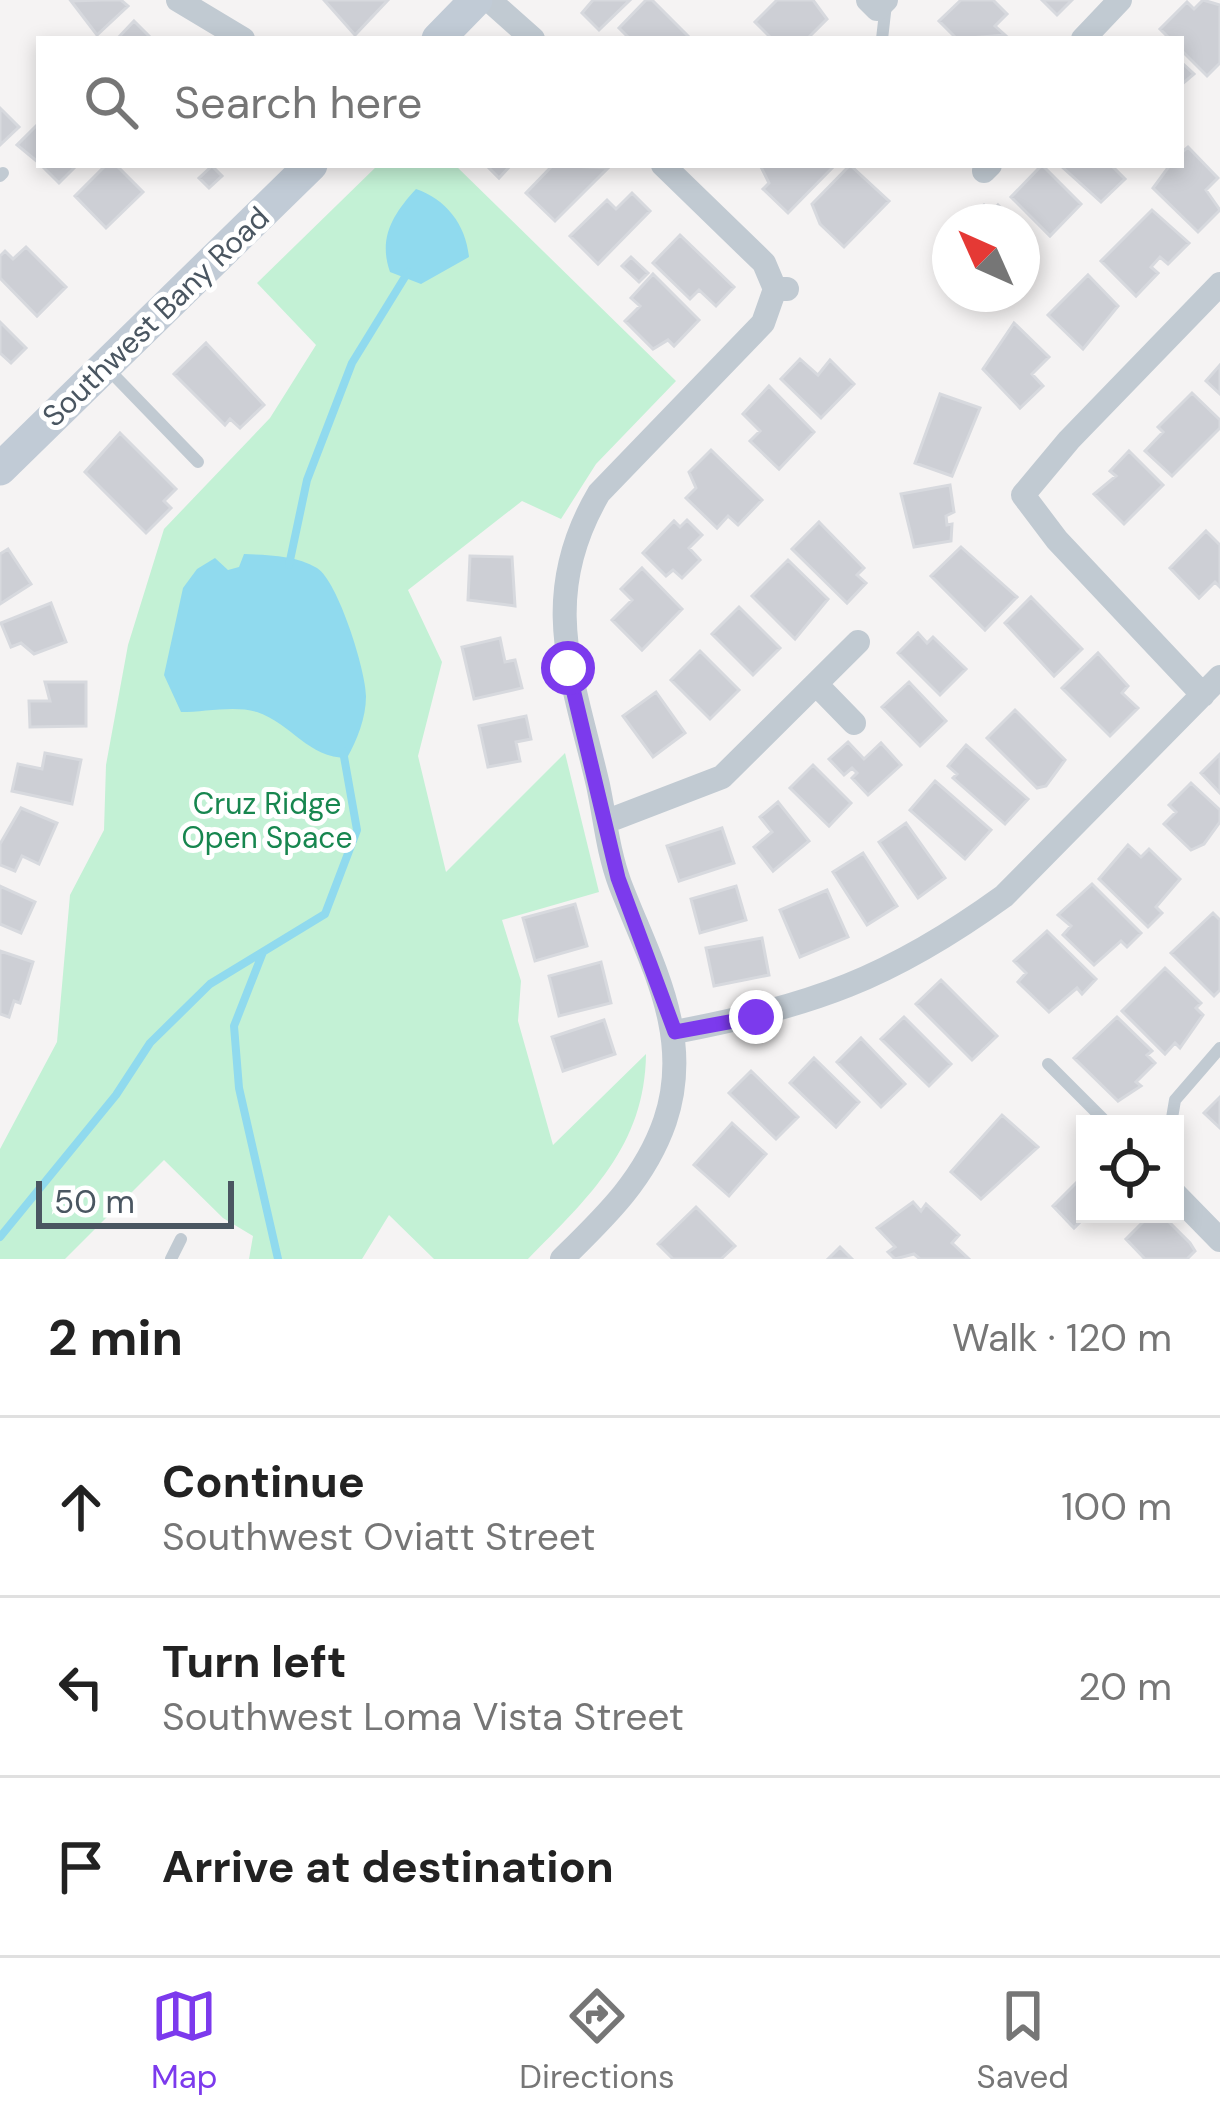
<!DOCTYPE html>
<meta charset="utf-8">
<style>
:root{--surface:#fff;--page:#f6f6f6;--text:#222;--muted:#767676;--line:#e0e0e0;--accent:#7c3aed}
body{margin:0;font-family:"DM Sans",sans-serif;background:var(--page);color:var(--text)}
.controls{position:absolute;right:36px;bottom:36px;display:grid;overflow:hidden;border-radius:0px;box-shadow:0 6px 18px #0003}
.controls button{width:108px;height:108px;display:grid;place-items:center;padding:0;border:0;border-bottom:3px solid var(--line);background:var(--surface);color:var(--text);font:60px sans-serif}
.compass{position:absolute;left:932px;top:204px;width:108px;height:108px;border-radius:50%;background:var(--surface);box-shadow:0 6px 18px #0003;rotate:315deg}
.scale{position:absolute;left:36px;bottom:30px;width:198px;box-sizing:border-box;padding-left:12px;border:6px solid #4a5661;border-top:0;font-size:33px;line-height:42px;white-space:nowrap;color:#4a5661;-webkit-text-stroke:9px #fff;paint-order:stroke}
.stop{position:absolute;width:36px;height:36px;margin:-27px;border:9px solid #7c3aed;border-radius:50%;background:#fff}
.stop.end{background:#7c3aed;border-color:#fff;box-shadow:0 3px 12px #0008}
.list{margin:0;padding:0;list-style:none}
h2{display:flex;justify-content:space-between;align-items:center;height:156px;margin:0;padding:0 48px;font-size:51px}
h2 small{font-size:39px;font-weight:400;color:var(--muted)}
.list li{display:grid;grid-template-columns:78px 1fr auto;gap:36px;align-items:center;box-sizing:border-box;height:180px;padding:0 48px;border-top:3px solid var(--line)}
.list b{display:block;font-size:45px;white-space:nowrap}
.list p{margin:0;font-size:39px;white-space:nowrap;color:var(--muted)}
.list em{font-size:39px;font-style:normal;color:var(--muted)}
.icon{flex:none;width:66px;height:66px;fill:none;stroke:currentColor;stroke-width:2;stroke-linecap:round;stroke-linejoin:round}
.map{position:relative;flex:none;width:1220px;height:1259px;overflow:hidden}
.search{position:absolute;background:var(--surface);box-shadow:0 6px 18px #0003;left:36px;right:36px;top:36px;height:132px;display:flex;align-items:center;gap:30px;box-sizing:border-box;padding:0 42px;border-radius:0px;color:var(--muted);font-size:45px}
.sheet{height:696px;background:var(--surface)}
nav{display:flex;justify-content:space-around;align-items:center;box-sizing:border-box;height:168px;border-top:3px solid var(--line);background:var(--surface);font-size:33px;color:var(--muted)}
nav a{display:grid;justify-items:center;gap:6px}
nav .on{color:var(--accent)}
.map>svg:first-child{display:block}
.green{fill:#c3f1d5}
.water{fill:#90daee}
.lines{fill:none;stroke-linecap:round;stroke-linejoin:round}
.stream{stroke:#90daee;stroke-width:8}
.building{fill:#cdcfd5;stroke:#d7d9de;stroke-width:3}
.lane{stroke:#c1cad2;stroke-width:12}
.street{stroke:#c1cad2;stroke-width:24}
.secondary{stroke:#c1cbd6;stroke-width:33}
.route{stroke:#7c3aed;stroke-width:15}
.labels{text-anchor:middle;stroke-width:10;stroke-linejoin:round;paint-order:stroke}
.street-label{font-size:30px;fill:#4a5661;stroke:#fff}
.park-label{font-size:30px;fill:#17864f;stroke:#fff}
</style>
<div class="map">
<svg width="1220" height="1259" viewBox="0 0 1220 1259">
<rect width="100%" height="100%" fill="#f5f3f3"/>
<!-- green -->
<path class="green" d="M378 165H455L676 381 596 464 561 519 522 501 408 590 442 662 418 756 446 872 565 753 599 892 502 920 521 981 518 1021 553 1145 646 1054C645 1146 589 1197 528 1259H434L389 1215 362 1259H249L253 1236 223 1218 164 1160 65 1259H0V1149L57 1042 70 895 104 830 106 765 128 645 164 529 270 418 316 345 257 283Z"/>
<!-- water -->
<path class="water" d="M416 189C446 199 466 225 469 257L421 284 390 272C378 238 393 214 416 189Z
M244 554C269 555 295 555 317 568 338 581 366 671 366 696 366 718 357 740 347 758 308 758 292 724 257 712 235 705 204 712 181 712L164 675 183 588 197 569 215 558 228 570 239 567Z"/>
<g class="lines">
<!-- stream -->
<path class="stream" d="M289 565 307 480 352 363 408 272
M263 952 234 1026 239 1088 278 1259
M0 1237 116 1095 150 1043 210 984 325 914 357 830 343 751"/>
</g>
<!-- building -->
<path class="building" d="M101 0H121L128 6 97 35 71 1Z
M324 0H388L355 35Z
M593 0H630L599 30 582 13Z
M646 0H652L690 38 630 39 619 28Z
M777 0H813L827 19 807 39H772L755 22Z
M961 0H993L1007 14 995 26 1005 35 957 39 939 21Z
M1042 0H1072L1057 15Z
M1203 0 1220 5V63L1207 76 1181 50V39H1170L1160 29 1187 2 1194 9Z
M134 21 152 39H117Z
M1181 62 1194 74 1181 85Z
M0 108 19 127 0 145Z
M39 123V163L17 145Z
M1188 147 1218 178 1206 190 1220 210 1198 232 1153 188 1170 165H1181V153Z
M41 165H77L59 183Z
M106 165H116L143 192 106 228 75 196Z
M486 165H511L499 178Z
M553 165 608 168 555 221 526 193Z
M760 165H835L788 213 763 189 769 183Z
M850 165 889 201 844 247 820 224 812 204Z
M1042 165 1081 204 1050 236 1011 197Z
M1060 165H1111L1125 179 1101 202Z
M212 166 222 176 209 188 199 178Z
M632 193 650 211 598 264 570 236 607 200 616 209Z
M984 205 992 212 998 205 1014 222H977L972 218Z
M1152 210 1189 243 1168 264 1160 257 1151 267 1158 273 1136 296 1101 261Z
M680 235 734 287 716 306 699 290 690 299 653 263Z
M26 247 66 287 37 316 0 278V256L5 251 13 259Z
M631 257 648 273 639 282 622 266Z
M653 274 699 320 674 346 668 340 653 349 625 321 640 306 631 298Z
M1088 275 1118 306 1083 349 1048 315Z
M0 322 26 348 11 363 0 353Z
M1014 323 1049 357 1032 374 1043 386 1020 408 983 369Z
M206 343 264 405 240 428 230 419 225 425 174 374Z
M800 359 818 375 830 360 854 384 821 418 781 379Z
M1220 365V394L1206 381Z
M769 386 814 432 779 469 750 441 760 431 743 414Z
M1192 393 1220 420V428L1172 476 1145 451 1163 432 1158 427Z
M940 394 980 408 952 476 915 463Z
M120 433 176 489 164 501 171 508 146 533 85 472Z
M711 450 762 500 738 525 728 516 717 528 686 498 696 488 689 472Z
M1129 451 1163 485 1124 524 1094 494 1116 476 1110 471Z
M950 485 954 512 946 516 947 525 952 524 951 541 914 547 901 494Z
M687 520 702 535 689 548 700 560 682 578 673 570 666 576 643 553 674 521 680 527Z
M819 522 864 568 857 575 866 583 847 603 792 549Z
M1206 531 1220 545V587L1215 582 1199 598 1170 568Z
M961 547 1017 597 985 630 931 576Z
M8 549 31 584 0 604V554Z
M470 556 512 557 515 606 468 600Z
M788 560 828 599 795 639 752 596Z
M642 568 682 609 642 650 612 620 632 600 621 589Z
M1031 597 1082 649 1054 676 1005 623Z
M51 603 66 642 34 654 21 643 11 647 1 623Z
M739 607 780 648 753 675 712 634Z
M918 633 927 643 933 637 966 669 940 695 898 653Z
M500 638 505 662 515 660 522 688 474 699 462 647Z
M700 651 739 690 710 719 671 680Z
M1098 653 1128 686 1122 693 1138 708 1110 736 1062 688Z
M45 682H86V726L30 727 29 701H50Z
M909 682 946 721 920 746 882 707Z
M656 692 685 733 653 757 623 716Z
M1015 710 1065 760 1046 786 1037 788 987 738Z
M526 716 531 739 516 742 520 761 488 767 479 726Z
M848 742 864 759 881 743 901 765 868 795 852 778 857 773 852 768 844 775 829 759Z
M966 745 1028 799 1005 824 953 778 957 774 948 766Z
M45 753 81 760 72 804 12 791 18 764 42 769Z
M1220 754V793L1201 773Z
M813 765 851 803 829 826 790 788Z
M935 781 991 830 965 859 910 810Z
M1191 783 1220 810V822L1204 844 1191 850 1164 824 1176 812 1169 805Z
M778 802 809 841 773 871 754 847 772 832 760 817Z
M21 808 57 823 39 864 22 856 15 871 0 865V844Z
M906 823 945 878 918 898 879 842Z
M722 828 734 863 679 881 667 846Z
M1128 845 1141 857 1149 849 1180 879 1156 907 1162 913 1148 927 1099 879Z
M863 853 897 906 867 925 833 872Z
M1092 884 1141 933 1127 947 1121 941 1094 965 1063 935 1071 926 1058 915Z
M0 886 35 902 21 933 0 924Z
M736 886 746 920 700 933 691 899Z
M827 890 848 937 800 957 780 910Z
M575 904 587 946 535 961 523 918Z
M1213 913 1220 920V990L1214 996 1171 953Z
M1047 931 1096 979 1082 994 1077 988 1049 1012 1018 982 1026 973 1014 961Z
M762 938 769 975 714 986 706 948Z
M0 951 33 962 20 1003 14 1001 9 1017 0 1014Z
M601 962 611 1003 559 1016 549 976Z
M1165 968 1201 1003 1196 1008 1203 1015 1180 1048 1175 1043 1165 1054 1122 1011Z
M941 980 997 1036 972 1060 916 1004Z
M904 1017 951 1064 929 1086 881 1039Z
M1117 1017 1152 1051 1147 1055 1155 1063 1136 1082 1141 1086 1118 1101 1074 1058Z
M604 1020 615 1054 563 1071 552 1037Z
M861 1038 905 1084 881 1107 837 1062Z
M814 1058 859 1102 836 1127 790 1083Z
M751 1071 798 1117 776 1139 729 1093Z
M1220 1097V1128L1204 1113Z
M1002 1115 1038 1147 981 1199 951 1172Z
M732 1123 766 1154 729 1196 694 1165Z
M1085 1174 1088 1214 1074 1228 1053 1206Z
M913 1202 921 1211 926 1204 959 1235 952 1243 969 1259H920L914 1254 895 1259 888 1252 895 1247 877 1228Z
M696 1207 735 1246 721 1259H673L658 1244Z
M1151 1214H1161L1190 1243 1195 1251 1187 1259H1145L1126 1239Z
M840 1247 852 1259H828Z"/>
<g class="lines">
<!-- lane -->
<path class="lane" d="M882 39 886 4
M0 176 3 173
M106 367 198 462
M1048 1064 1108 1124
M1171 1124 1175 1100 1220 1048
M171 1259 181 1239"/>
<!-- street -->
<path class="street" d="M178 0 243 39
M489 0 533 39
M868 0 877 9 886 0
M1083 39 1120 0
M663 165 764 263 775 289
M984 171 990 165
M816 684 854 723
M1203 695 1057 540 1023 495 1069 440 1220 284
M605 822 722 777 858 642
M675 1032C813 1005 888 980 1004 896L1220 677
M1175 1194 1220 1240
M562 1259C605 1217 645 1179 665 1121 694 1035 650 962 620 884 608 852 605 818 598 785 573 677 537 598 599 493L763 323 775 289H787"/>
<!-- secondary -->
<path class="secondary" d="M438 39 476 0
M0 469 311 165"/>
</g>
<g class="lines">
<!-- route -->
<path class="route" d="M568 668 618 878 675 1032 756 1017"/>
</g>
<g class="labels">
<!-- street labels -->
<g class="street-label">
<text transform="translate(156 317) rotate(-44)" y="10">Southwest Bany Road</text>
</g>
<!-- park labels -->
<g class="park-label">
<text x="267" y="814">Cruz Ridge<tspan x="267" dy="34">Open Space</tspan></text>
</g>
</g>
</svg>
<div class="controls">
<button><svg class="icon" aria-label="locate" viewBox="0 0 24 24"><circle cx="12" cy="12" r="6"/><path d="M12 2v4M12 18v4M2 12h4M18 12h4"/></svg></button>
</div>
<svg class="compass" viewBox="-18 -18 36 36"><path d="M0-13l5 13h-10z" fill="#e53935"/><path d="M0 13l5-13h-10z" fill="#767676"/></svg>
<div class="scale">50 m</div>
<div class="stop" style="left:568px;top:668px"></div>
<div class="stop end" style="left:756px;top:1017px"></div>
<div class="search"><svg class="icon" aria-label="search" viewBox="0 0 24 24"><circle cx="10" cy="10" r="6"/><path d="M15 15l6 6"/></svg>Search here</div>
</div>
<section class="sheet">
<h2>2 min<small>Walk · 120 m</small></h2>
<ul class="list">
<li><svg class="icon" aria-label="ahead" viewBox="0 0 24 24"><path d="M12 20V5M6 11l6-6 6 6"/></svg><div><b>Continue</b><p>Southwest Oviatt Street</p></div><em>100 m</em></li>
<li><svg class="icon" aria-label="left" viewBox="0 0 24 24"><path d="M17 20v-9H6M10 6l-5 5 5 5"/></svg><div><b>Turn left</b><p>Southwest Loma Vista Street</p></div><em>20 m</em></li>
<li><svg class="icon" aria-label="arrive" viewBox="0 0 24 24"><path d="M6 21V4h12l-3 4 3 4H6"/></svg><div><b>Arrive at destination</b></div></li>
</ul>
</section>
<nav>
<a class="on"><svg class="icon" aria-label="map" viewBox="0 0 24 24"><path d="M3 6l6-2 6 2 6-2v14l-6 2-6-2-6 2zM9 4v14M15 6v14"/></svg>Map</a>
<a><svg class="icon" aria-label="directions" viewBox="0 0 24 24"><path d="M12 3l9 9-9 9-9-9zM9 14v-3h6M13 9l2 2-2 2"/></svg>Directions</a>
<a><svg class="icon" aria-label="saved" viewBox="0 0 24 24"><path d="M7 4h10v16l-5-4-5 4z"/></svg>Saved</a>
</nav>
